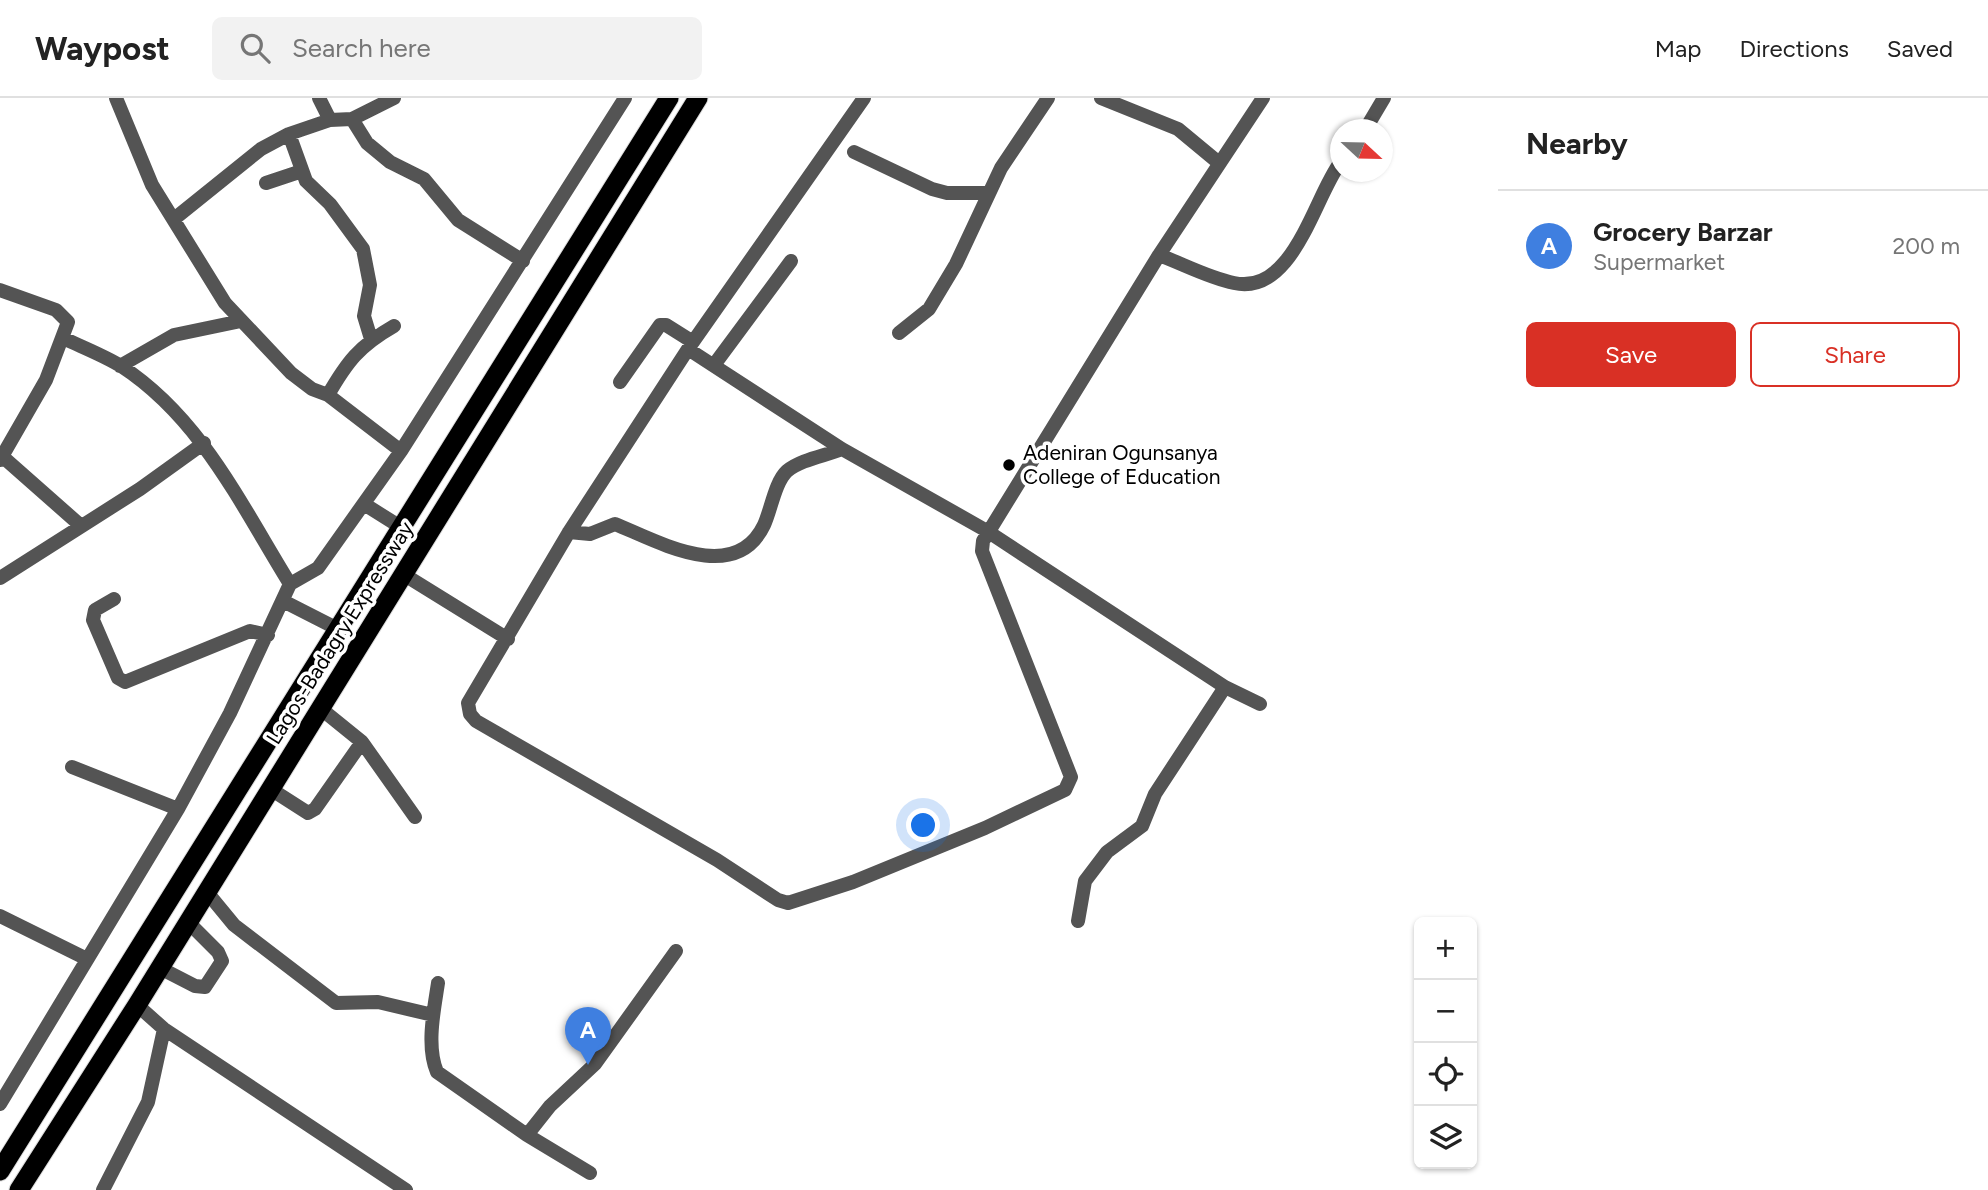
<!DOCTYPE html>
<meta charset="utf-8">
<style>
:root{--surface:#fff;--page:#f2f2f2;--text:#222;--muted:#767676;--line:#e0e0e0;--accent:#d93025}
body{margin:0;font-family:Figtree,sans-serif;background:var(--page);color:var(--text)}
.controls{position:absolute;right:21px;bottom:21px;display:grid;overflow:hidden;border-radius:10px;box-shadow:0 2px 5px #0004}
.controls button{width:63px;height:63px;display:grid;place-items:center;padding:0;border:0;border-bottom:2px solid var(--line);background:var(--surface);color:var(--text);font:35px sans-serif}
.compass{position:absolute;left:1330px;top:21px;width:63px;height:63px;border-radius:50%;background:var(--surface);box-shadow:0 2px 5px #0004;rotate:112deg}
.you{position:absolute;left:924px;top:728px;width:24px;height:24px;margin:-18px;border:5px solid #fff;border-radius:50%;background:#1a73e8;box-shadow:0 0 0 10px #1a73e833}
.badge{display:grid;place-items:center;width:46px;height:46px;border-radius:50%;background:var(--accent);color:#fff;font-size:23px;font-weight:700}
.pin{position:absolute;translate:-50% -58px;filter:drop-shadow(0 2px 4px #0008)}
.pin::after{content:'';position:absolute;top:37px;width:24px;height:21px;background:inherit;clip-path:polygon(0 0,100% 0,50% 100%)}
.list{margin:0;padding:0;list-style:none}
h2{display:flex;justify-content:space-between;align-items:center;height:91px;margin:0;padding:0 28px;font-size:30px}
h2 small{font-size:23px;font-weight:400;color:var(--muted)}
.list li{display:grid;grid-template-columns:46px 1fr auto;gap:21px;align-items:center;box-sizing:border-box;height:112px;padding:0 28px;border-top:2px solid var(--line)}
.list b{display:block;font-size:26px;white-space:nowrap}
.list p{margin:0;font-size:23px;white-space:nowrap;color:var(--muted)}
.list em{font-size:23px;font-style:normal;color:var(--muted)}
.actions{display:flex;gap:14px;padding:21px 28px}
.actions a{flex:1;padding:16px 0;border:2px solid var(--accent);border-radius:10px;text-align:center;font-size:24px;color:var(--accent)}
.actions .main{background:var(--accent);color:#fff}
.icon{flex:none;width:38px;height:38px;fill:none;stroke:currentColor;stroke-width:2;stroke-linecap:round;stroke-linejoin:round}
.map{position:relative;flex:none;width:1498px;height:1092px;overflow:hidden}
header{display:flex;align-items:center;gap:42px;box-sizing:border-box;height:98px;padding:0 35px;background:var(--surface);border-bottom:2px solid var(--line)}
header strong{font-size:33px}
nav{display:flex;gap:38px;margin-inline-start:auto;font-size:24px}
.search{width:490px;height:63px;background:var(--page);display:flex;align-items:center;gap:18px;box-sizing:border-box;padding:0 24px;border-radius:10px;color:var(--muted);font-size:26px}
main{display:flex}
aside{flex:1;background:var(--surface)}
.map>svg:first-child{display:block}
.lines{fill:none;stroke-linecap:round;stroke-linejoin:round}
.highway-casing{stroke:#dbdbdb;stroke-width:21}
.minor{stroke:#545454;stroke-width:14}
.highway{stroke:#000;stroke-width:19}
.poi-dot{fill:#000;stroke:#fff;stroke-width:2.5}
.labels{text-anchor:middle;stroke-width:7;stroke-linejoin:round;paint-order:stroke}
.poi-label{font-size:21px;fill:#000;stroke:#fff;text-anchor:start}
.street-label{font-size:21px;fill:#000;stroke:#fff}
</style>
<header>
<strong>Waypost</strong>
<div class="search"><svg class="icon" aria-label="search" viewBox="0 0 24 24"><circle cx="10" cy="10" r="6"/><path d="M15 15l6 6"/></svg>Search here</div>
<nav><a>Map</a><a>Directions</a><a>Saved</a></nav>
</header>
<main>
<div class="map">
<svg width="1498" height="1092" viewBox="0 0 1498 1092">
<rect width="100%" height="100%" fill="#fff"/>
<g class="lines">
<!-- highway casing -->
<g class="highway-casing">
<path id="highway" d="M0 1073 669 0
M19 1092 137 907 698 0"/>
</g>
<!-- minor -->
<path class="minor" d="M116 0 152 87 225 205 291 275 312 291 328 297 401 353
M319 0 330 22
M864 0 688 251 569 434 468 605 470 616 476 623 717 762 778 802 788 805 853 784 985 730 1065 692 1071 679 982 453 983 443 1159 157 1263 0
M1101 0 1178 31 1219 65
M352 21 367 45 390 64 424 81 458 122 523 163
M1365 32 1384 0
M289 36 306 83 330 106 363 151 370 187 364 218 371 241
M854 54 932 91 947 95H989
M266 85 302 73
M174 121 261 51 289 36 330 22 352 21 394 0
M1159 157C1183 166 1209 180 1234 185 1293 198 1314 100 1340 65
M0 192 56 212 68 224 46 282 0 362
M899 235 929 211 956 166 1001 70 1048 0
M63 240C82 249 103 257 121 268 201 320 241 407 290 486
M688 251 842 351 987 433 1225 589 1260 606
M714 267 791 163
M120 268 174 237 241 223
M620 284 660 227H666L693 244
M328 297C347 264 359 248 394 228
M3 359 80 427
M364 406 399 428
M569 434 590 436 615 426C657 443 735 488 764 427 771 412 775 384 787 373 802 361 825 358 842 351
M403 476 508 541
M0 480 140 391 204 345
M114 501 95 512 93 522 118 580 125 584 250 533 268 537
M283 503 336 530
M362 644 415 719
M72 669 178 711
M269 690 308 715 315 711 362 644 320 610
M206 793 234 827 336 905 378 904 433 917
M0 818 87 861
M1078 823 1085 783 1107 754 1142 728 1155 696 1225 589
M160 870 195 888 205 889 222 863 218 854 188 824
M438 885C434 912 426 948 437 974L527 1037 550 1008 595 966 676 853
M137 907 164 931 406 1092
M0 1006 178 711 230 615 290 486 318 470 401 353 625 0
M527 1037 590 1075
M103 1092 148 1004 164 931"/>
<!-- highway -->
<use href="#highway" class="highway"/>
</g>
<!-- markers -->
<circle class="poi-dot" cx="1009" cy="367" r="7"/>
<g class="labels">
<!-- poi labels -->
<g class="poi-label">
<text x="1023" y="362">Adeniran Ogunsanya<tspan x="1023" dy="24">College of Education</tspan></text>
</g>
<!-- street labels -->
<g class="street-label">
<text transform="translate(340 535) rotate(-58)" y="7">Lagos-Badagry Expressway</text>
</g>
</g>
</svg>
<div class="controls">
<button>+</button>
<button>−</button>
<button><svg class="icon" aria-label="locate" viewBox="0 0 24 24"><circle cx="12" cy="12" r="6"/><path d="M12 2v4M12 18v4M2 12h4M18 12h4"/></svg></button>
<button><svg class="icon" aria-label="layers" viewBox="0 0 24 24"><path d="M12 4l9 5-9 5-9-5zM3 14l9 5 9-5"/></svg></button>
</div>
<svg class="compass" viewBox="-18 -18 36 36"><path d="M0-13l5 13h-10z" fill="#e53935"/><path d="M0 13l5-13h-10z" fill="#767676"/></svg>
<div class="you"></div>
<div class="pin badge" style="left:588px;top:967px;background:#3f7fe0">A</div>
</div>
<aside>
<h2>Nearby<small></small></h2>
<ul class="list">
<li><span class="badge" style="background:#3f7fe0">A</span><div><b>Grocery Barzar</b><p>Supermarket</p></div><em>200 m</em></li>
</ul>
<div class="actions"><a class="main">Save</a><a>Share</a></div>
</aside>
</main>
